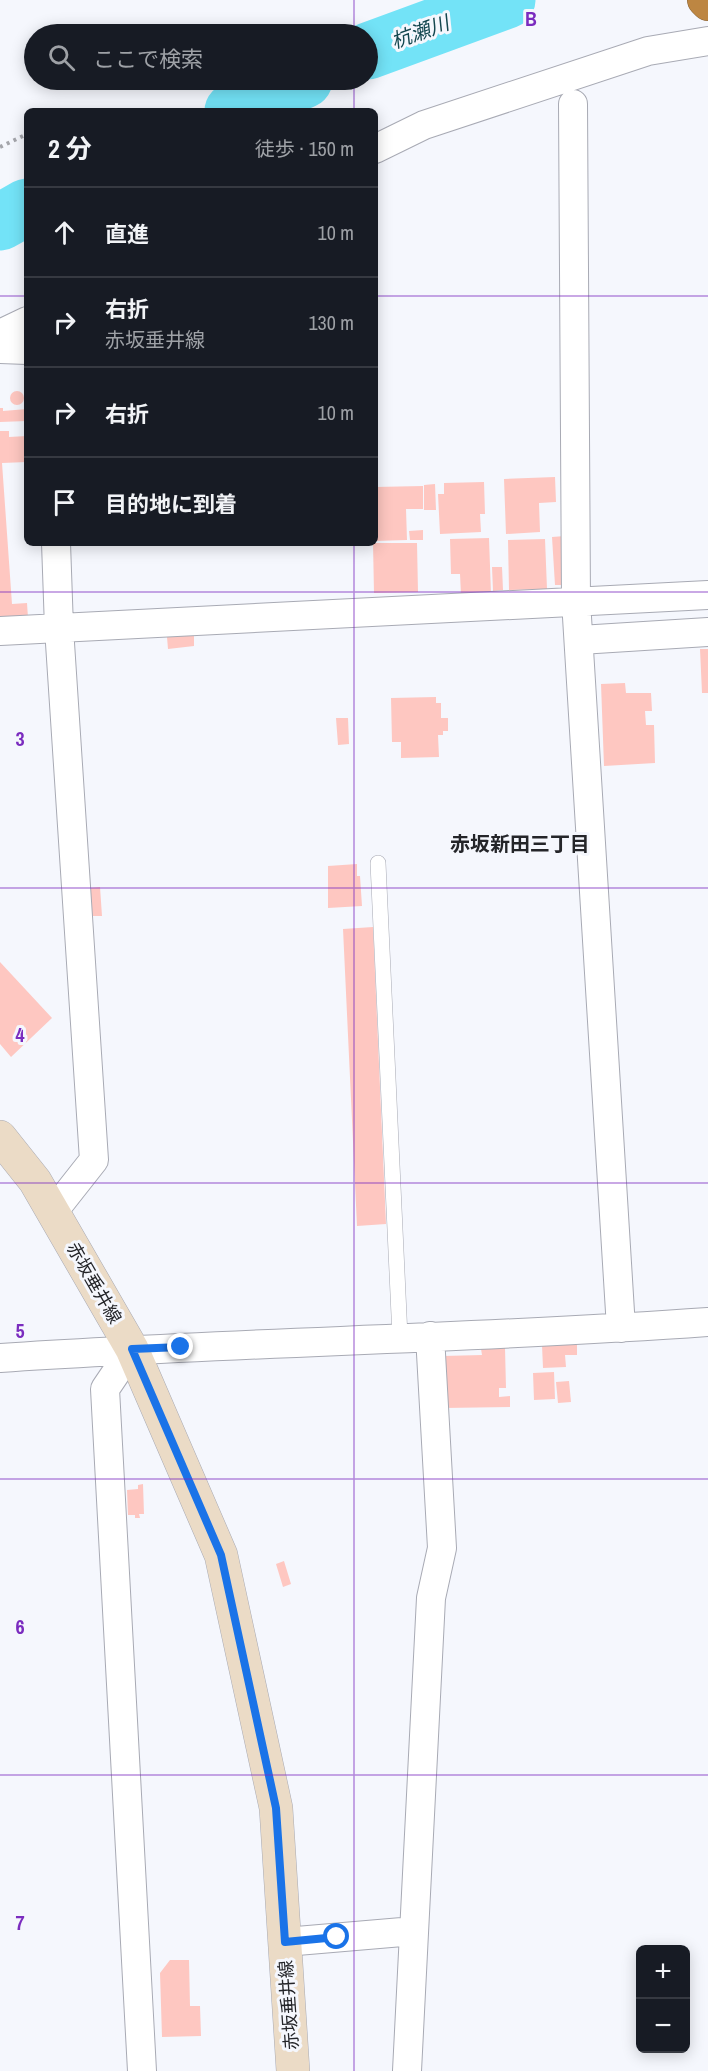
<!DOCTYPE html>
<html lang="ja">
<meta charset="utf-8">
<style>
:root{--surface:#171b24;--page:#20242c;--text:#f1f3f6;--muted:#9ea1a6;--line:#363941}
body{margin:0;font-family:"Archivo Narrow","Noto Sans JP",sans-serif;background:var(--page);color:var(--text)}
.controls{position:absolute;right:18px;bottom:18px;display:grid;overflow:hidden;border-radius:9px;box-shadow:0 3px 15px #0003}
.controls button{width:54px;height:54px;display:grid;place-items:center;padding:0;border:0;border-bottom:2px solid var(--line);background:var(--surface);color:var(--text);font:30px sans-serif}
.stop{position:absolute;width:18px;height:18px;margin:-14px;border:4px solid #1a73e8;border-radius:50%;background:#fff}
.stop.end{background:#1a73e8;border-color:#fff;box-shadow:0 2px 6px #0008}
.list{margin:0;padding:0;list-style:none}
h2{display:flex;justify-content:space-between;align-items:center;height:78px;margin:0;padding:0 24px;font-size:26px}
h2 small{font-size:20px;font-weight:400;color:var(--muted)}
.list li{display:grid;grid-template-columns:39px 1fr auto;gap:18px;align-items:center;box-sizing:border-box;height:90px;padding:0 24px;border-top:2px solid var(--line)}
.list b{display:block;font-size:22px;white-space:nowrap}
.list p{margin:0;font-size:20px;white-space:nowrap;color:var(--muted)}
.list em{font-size:20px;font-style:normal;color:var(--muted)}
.icon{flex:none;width:33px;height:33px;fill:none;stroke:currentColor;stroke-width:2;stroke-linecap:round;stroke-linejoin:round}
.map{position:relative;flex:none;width:708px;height:2071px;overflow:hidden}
.search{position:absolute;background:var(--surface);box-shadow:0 3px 15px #0003;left:24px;top:24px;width:354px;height:66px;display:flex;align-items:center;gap:15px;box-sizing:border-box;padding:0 21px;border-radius:33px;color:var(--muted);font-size:22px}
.panel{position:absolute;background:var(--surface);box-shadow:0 3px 15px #0003;left:24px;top:108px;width:354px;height:438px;border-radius:9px}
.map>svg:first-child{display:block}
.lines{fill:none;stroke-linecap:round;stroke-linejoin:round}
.river{stroke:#73e3f7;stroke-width:57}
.building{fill:#fec7c1}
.lane-casing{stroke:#a8aab4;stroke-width:16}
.street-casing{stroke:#a8aab4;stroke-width:30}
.secondary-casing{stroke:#a8aab4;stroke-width:34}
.highway-casing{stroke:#876439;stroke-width:34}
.path{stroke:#a4a5ab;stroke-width:4;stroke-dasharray:3 4.5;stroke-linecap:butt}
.lane{stroke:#fff;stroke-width:15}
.street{stroke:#fff;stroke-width:28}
.secondary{stroke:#ebdbc6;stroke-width:33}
.highway{stroke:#bd8642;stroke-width:33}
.route{stroke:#1a73e8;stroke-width:8}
.grid{fill:none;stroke:#7b2cbf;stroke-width:1.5;stroke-opacity:0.55}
.labels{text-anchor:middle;stroke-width:6;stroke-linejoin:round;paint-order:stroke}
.street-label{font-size:18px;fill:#242529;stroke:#f5f7fd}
.water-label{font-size:20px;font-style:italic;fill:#14474f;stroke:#f5f7fd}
.neighbourhood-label{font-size:20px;font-weight:bold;fill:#242529;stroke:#f5f7fd}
.grid-label{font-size:20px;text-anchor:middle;font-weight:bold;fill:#7b2cbf;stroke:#f5f7fd;stroke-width:6;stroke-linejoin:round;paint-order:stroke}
</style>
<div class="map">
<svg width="708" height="2071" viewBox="0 0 708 2071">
<rect width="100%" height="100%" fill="#f5f7fd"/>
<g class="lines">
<!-- river -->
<path class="river" d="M368 51 507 0
M233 111 304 80
M0 222 27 207"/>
</g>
<!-- building -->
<path class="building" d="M10 398a7 7 0 1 1 14 0a7 7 0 1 1-14 0Z
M0 408H3V411L27 409V421L0 422Z
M0 431H9V437L27 436V462L2 463 12 604 27 603 28 618 0 619Z
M555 477 556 502 539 503 540 532 506 534 504 479Z
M484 482 485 514H480L481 532 440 534 438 494H444V483Z
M435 484 436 510H424V485Z
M423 486V509H406L407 540 375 541V487Z
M423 530V540H410L409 531Z
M565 536 567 585H555L552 537Z
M489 538 491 594 461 595 460 574H451L450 539Z
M545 539 547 589 509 590 508 540Z
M373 543H417L418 592 374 593Z
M492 567H502L503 590 493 591Z
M194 635V646L168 649 167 637Z
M700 649H708V693H702Z
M625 683 626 693H651L652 711H645L646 725H654L655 763 604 766 601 684Z
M436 697V703H441V718H448V731H443V735H438L439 757 401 758V742H392L391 698Z
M336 718H348L349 744 338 745Z
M357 864V876H360L362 906 328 908V866Z
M100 887 102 916H90L89 888Z
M373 927 386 1224 357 1226 343 929Z
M0 962 52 1018 11 1057 0 1044Z
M577 1344V1355H565L566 1367 543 1368 542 1345Z
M505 1348 506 1388H499V1397L510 1396V1407L444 1408 443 1356 482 1355 481 1349Z
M554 1372 555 1399 534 1400 533 1373Z
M569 1381 571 1402 558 1403 556 1382Z
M143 1484 144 1514H139L140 1518H135V1515H128L127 1490 138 1489V1485Z
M284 1561 291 1584 283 1587 276 1564Z
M170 1960H189L190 2006H200L201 2036 162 2037 160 1973Z"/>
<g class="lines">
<!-- lane casing -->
<g class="lane-casing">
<path id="lane" d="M378 863 400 1337"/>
</g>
<!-- street casing -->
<g class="street-casing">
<path id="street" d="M573 104 576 601 621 1328
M375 149 424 125 648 51 708 41
M0 334 27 321
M0 349 27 350
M0 631 708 595
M580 640 708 632
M53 1212 94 1160 59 628 56 543
M132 1349 105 1389 142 2071
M0 1358C236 1342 472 1339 708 1322
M285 1942 414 1931
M407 2071 431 1598 442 1548 430 1336"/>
</g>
<!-- secondary casing -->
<g class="secondary-casing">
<path id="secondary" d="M0 1137 35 1181 132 1349 221 1555 276 1808 293 2071"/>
</g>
<!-- highway casing -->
<g class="highway-casing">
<path id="highway" d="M704 0 708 4"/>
</g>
<!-- path -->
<path class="path" d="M0 147 27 134"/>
<!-- lane -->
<use href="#lane" class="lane"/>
<!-- street -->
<use href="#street" class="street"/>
<!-- secondary -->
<use href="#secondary" class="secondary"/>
<!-- highway -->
<use href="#highway" class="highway"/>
</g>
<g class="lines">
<!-- route -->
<path class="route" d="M181 1347 132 1349 221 1555 276 1808 285 1942 337 1937"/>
</g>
<!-- grid -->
<path class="grid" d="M354 0V34M354 80V111M0 296H27M375 296H708M354 543V2071M0 592H708M0 888H708M0 1183H708M0 1479H708M0 1775H708"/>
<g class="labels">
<!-- street labels -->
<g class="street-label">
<text transform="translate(94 1283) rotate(60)" y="6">赤坂垂井線</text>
<text transform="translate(289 2005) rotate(-94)" y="6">赤坂垂井線</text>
</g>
<!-- water labels -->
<g class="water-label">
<text transform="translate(420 32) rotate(-20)" y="7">杭瀬川</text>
</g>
<!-- neighbourhood labels -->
<g class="neighbourhood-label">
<text x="520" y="851">赤坂新田三丁目</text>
</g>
</g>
<g class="grid-label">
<text x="531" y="26">B</text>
<text x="20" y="746">3</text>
<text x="20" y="1042">4</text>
<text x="20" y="1338">5</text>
<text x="20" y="1634">6</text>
<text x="20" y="1930">7</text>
</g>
</svg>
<div class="controls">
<button>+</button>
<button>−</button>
</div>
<div class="stop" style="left:337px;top:1937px"></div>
<div class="stop end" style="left:181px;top:1347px"></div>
<div class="search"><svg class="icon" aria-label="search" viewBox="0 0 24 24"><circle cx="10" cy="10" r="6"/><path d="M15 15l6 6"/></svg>ここで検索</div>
<section class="panel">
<h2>2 分<small>徒歩 · 150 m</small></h2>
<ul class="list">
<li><svg class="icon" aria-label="ahead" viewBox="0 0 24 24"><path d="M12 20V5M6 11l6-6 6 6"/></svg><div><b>直進</b></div><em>10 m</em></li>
<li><svg class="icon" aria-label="right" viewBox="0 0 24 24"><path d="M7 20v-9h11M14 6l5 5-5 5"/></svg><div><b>右折</b><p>赤坂垂井線</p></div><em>130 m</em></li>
<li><svg class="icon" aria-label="right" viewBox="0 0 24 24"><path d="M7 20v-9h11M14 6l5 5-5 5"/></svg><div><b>右折</b></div><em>10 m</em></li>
<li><svg class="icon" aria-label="arrive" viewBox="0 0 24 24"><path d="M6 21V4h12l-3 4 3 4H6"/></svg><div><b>目的地に到着</b></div></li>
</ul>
</section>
</div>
